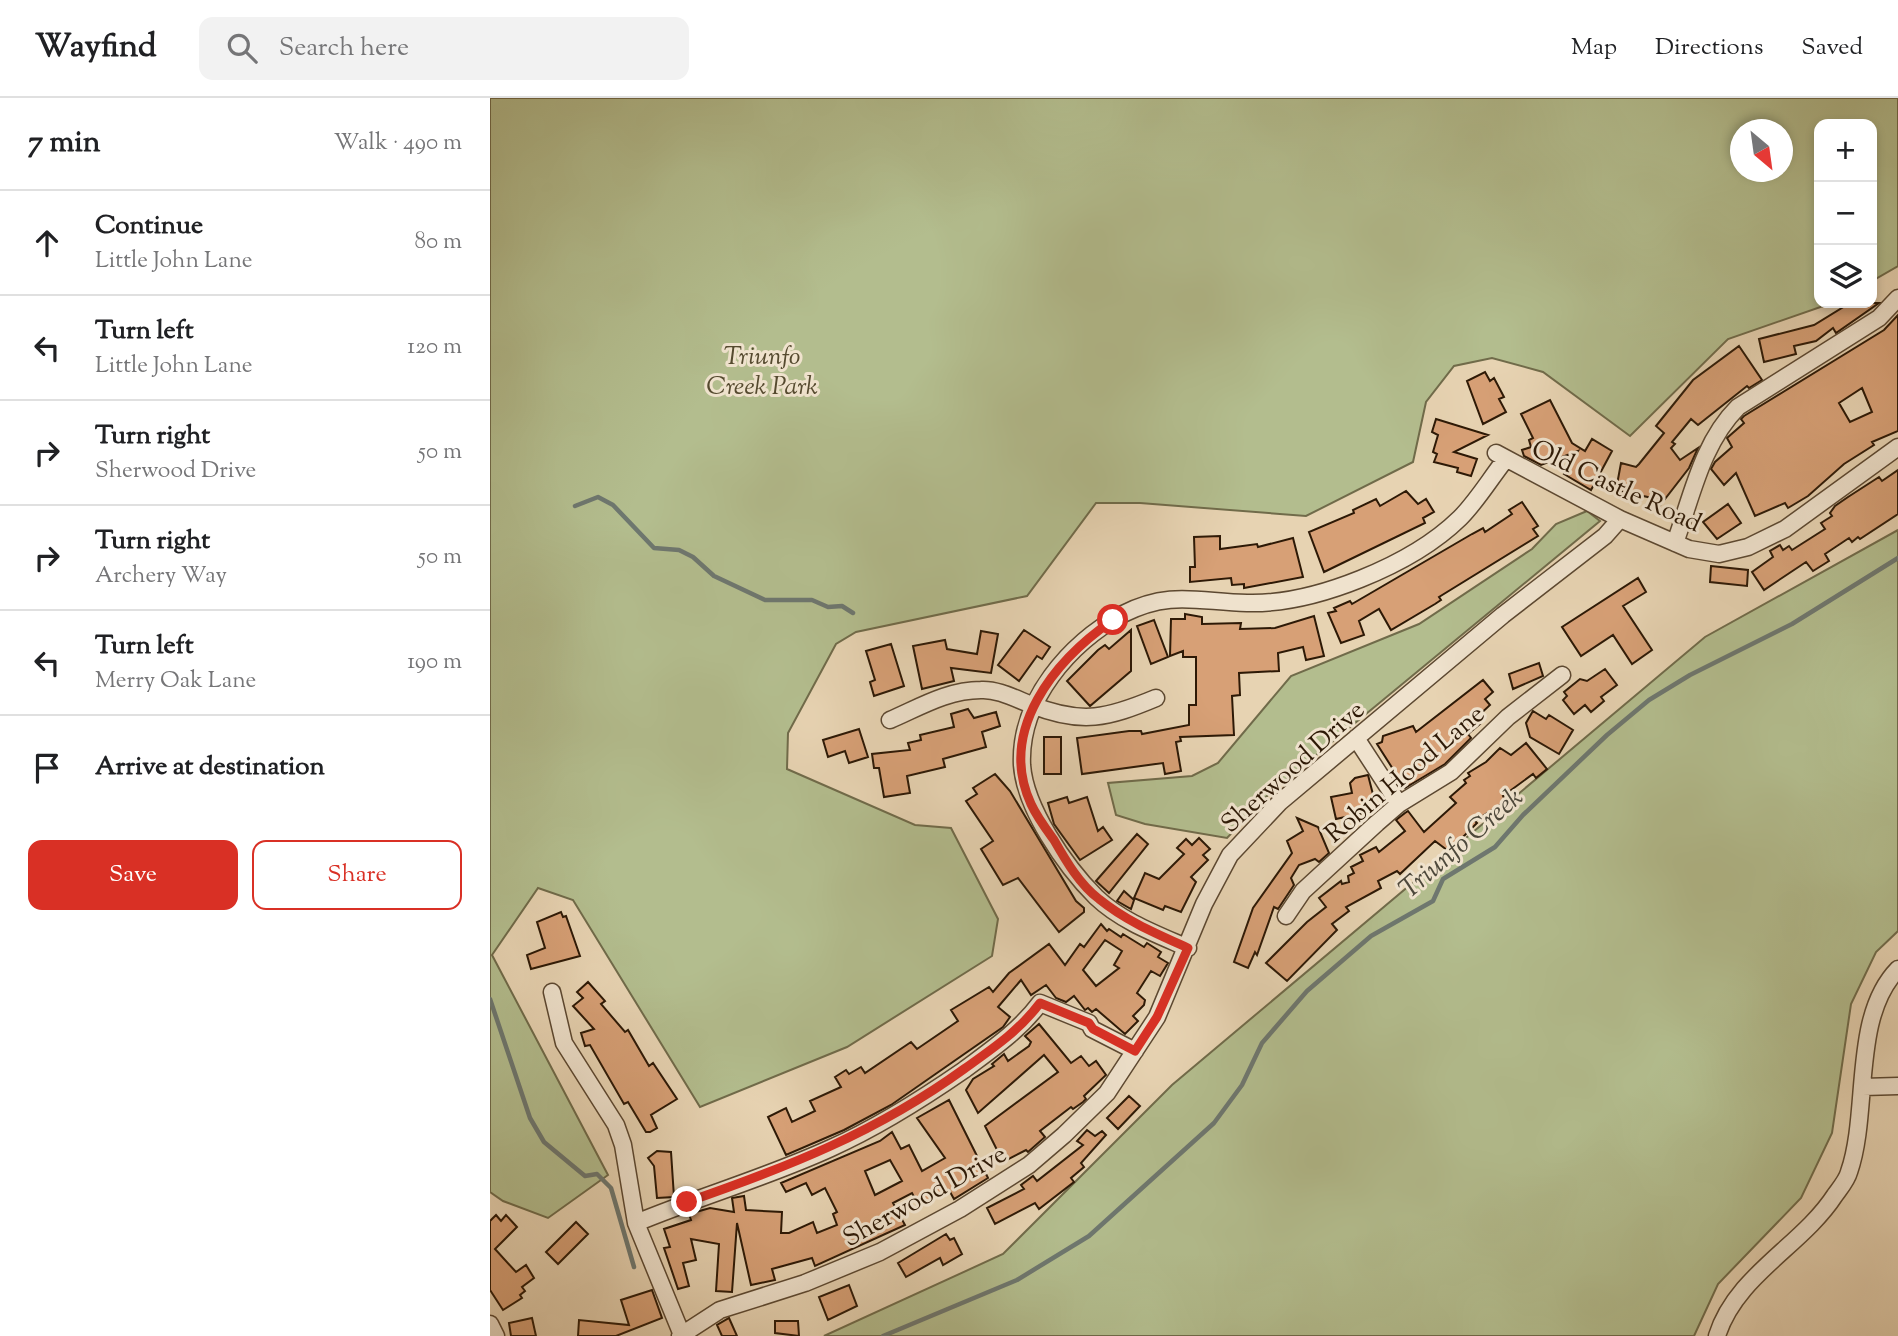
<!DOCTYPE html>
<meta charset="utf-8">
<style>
:root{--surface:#fff;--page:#f2f2f2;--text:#202124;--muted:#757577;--line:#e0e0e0;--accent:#d93025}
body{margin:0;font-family:"Sorts Mill Goudy",serif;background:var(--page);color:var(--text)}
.controls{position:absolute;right:21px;top:21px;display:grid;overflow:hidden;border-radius:14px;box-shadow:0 4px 10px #0003}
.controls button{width:63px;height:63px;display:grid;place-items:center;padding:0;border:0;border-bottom:2px solid var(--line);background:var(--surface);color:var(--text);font:35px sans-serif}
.compass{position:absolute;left:1240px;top:21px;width:63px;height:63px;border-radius:50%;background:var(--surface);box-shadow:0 4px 10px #0003;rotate:151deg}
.stop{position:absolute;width:21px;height:21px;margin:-16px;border:5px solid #d93025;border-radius:50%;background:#fff}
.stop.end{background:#d93025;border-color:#fff;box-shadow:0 2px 7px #0008}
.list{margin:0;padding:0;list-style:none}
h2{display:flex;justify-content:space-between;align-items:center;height:91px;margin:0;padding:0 28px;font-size:30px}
h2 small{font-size:23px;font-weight:400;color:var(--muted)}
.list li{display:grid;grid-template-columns:46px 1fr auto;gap:21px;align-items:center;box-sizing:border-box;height:105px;padding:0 28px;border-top:2px solid var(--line)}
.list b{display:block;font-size:26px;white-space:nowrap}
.list p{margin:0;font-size:23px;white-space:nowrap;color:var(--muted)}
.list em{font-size:23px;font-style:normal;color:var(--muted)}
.actions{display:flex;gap:14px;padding:21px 28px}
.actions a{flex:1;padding:16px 0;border:2px solid var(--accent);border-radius:14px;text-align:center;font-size:24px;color:var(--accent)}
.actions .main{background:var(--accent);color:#fff}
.icon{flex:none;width:38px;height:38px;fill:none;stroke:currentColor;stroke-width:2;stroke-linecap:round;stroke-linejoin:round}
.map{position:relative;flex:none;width:1408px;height:1238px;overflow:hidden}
header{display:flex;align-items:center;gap:42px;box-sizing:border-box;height:98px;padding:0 35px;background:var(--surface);border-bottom:2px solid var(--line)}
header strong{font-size:33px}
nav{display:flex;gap:38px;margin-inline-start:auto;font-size:24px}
.search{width:490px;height:63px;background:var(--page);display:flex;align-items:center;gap:18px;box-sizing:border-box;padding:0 24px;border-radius:14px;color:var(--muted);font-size:26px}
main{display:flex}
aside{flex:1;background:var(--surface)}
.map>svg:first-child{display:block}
.green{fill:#b3bd8e;stroke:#706b4a;stroke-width:2;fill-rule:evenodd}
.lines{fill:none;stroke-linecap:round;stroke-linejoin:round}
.stream{stroke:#6e776f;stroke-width:4.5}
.building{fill:#d7a076;stroke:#2d1906;stroke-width:2;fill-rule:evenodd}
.minor-casing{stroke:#5c4831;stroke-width:19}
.minor{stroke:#efe2cd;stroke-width:16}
.route{stroke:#d93025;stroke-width:9}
.labels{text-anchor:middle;stroke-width:6;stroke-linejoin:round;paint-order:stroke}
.park-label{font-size:26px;font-style:italic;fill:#554a2f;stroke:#efe2cd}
.street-label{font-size:26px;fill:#2d1906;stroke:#efe2cd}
.water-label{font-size:28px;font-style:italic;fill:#4d483b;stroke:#efe2cd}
</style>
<header>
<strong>Wayfind</strong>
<div class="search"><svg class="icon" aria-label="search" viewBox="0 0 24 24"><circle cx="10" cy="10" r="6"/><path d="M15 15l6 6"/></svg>Search here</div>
<nav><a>Map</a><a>Directions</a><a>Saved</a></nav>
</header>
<main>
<aside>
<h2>7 min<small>Walk · 490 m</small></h2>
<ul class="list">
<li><svg class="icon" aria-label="ahead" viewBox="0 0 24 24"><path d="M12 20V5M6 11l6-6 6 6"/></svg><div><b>Continue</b><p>Little John Lane</p></div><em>80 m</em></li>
<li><svg class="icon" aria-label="left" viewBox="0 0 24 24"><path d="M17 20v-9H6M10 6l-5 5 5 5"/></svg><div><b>Turn left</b><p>Little John Lane</p></div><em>120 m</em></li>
<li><svg class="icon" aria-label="right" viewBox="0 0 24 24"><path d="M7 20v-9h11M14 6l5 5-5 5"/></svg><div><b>Turn right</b><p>Sherwood Drive</p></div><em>50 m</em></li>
<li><svg class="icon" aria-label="right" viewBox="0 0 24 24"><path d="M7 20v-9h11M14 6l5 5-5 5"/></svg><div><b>Turn right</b><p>Archery Way</p></div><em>50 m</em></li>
<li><svg class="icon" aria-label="left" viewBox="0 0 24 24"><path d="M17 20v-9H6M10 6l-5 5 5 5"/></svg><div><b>Turn left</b><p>Merry Oak Lane</p></div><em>190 m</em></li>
<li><svg class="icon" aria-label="arrive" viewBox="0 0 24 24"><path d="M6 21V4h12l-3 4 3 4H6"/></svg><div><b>Arrive at destination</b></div></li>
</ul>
<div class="actions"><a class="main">Save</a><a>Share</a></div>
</aside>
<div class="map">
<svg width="1408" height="1238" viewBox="0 0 1408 1238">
<rect width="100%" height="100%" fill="#e7d3b2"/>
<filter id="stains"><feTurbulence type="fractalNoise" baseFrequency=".00286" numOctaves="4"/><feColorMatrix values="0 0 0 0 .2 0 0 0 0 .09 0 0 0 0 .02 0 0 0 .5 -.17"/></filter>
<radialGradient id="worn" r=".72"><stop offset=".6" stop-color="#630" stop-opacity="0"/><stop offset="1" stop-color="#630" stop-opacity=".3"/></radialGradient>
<!-- green -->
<path class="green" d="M0 0H1408V168L1382 183V26H1329V205H1342L1238 241 1140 338 1053 274 1002 260 964 268 936 304 923 364 816 418 650 405H606L537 498 366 534 346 546 298 635 297 671 425 727 461 730 508 821 502 858 357 949 210 1009 83 802 48 790 2 857 118 1077 58 1120 13 1103 0 1094ZM1251 32H1293V74H1251Z
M1097 413 1110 423 779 696 737 740 655 726 626 717 618 685 702 678 728 665 801 578 929 526 1042 451 1066 426Z
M1408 432V833L1386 854 1361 906 1342 1035 1311 1100 1228 1186 1204 1238H334L513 1156 682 987 1215 539Z"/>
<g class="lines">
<!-- stream -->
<path class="stream" d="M85 408 108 399 123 407 164 450 189 452 203 459 224 478 275 502H322L338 509 352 508 363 515
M0 901 40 1020 54 1044 95 1078 107 1076 121 1090 144 1169
M393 1238 527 1182 599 1138 724 1025 752 987 772 945 817 893 881 838 943 803 953 781 1005 749 1033 717 1117 637 1159 602 1200 577 1302 526 1408 460"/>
</g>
<!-- building -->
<path class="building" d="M1360 205H1389L1346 235 1343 230 1326 243 1304 248 1306 256 1274 264 1269 241 1324 227Z
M1408 217V333L1382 344 1384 347 1354 366 1318 398 1298 410 1295 405 1265 418 1246 375 1234 387 1221 371 1225 364 1242 349 1237 340 1254 325 1251 321 1254 318 1394 232ZM1372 290 1382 314 1360 324 1349 305Z
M1249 248 1272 282 1259 290 1257 288 1208 327 1201 321 1182 344 1185 346 1181 350 1190 362 1208 350 1199 370 1168 410 1162 400 1126 392 1131 365 1146 369 1149 366 1174 335 1166 328 1203 282Z
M995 274 1000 283 1004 280 1014 299 1009 301 1016 314 993 326 977 283Z
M1060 302 1082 345 1095 353 1102 341 1122 353 1101 392 1074 376 1088 353 1051 367 1034 358 1032 352 1041 349 1039 342 1043 340 1031 316Z
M946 321 998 337 964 354 987 361 981 378 967 374 968 370 944 364 947 356 943 354 948 337 942 334Z
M1408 372V416L1370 441 1368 439 1362 444 1359 440 1335 456 1339 463 1323 473 1316 464 1274 492 1262 474 1283 459 1280 453 1290 447 1293 452 1299 448 1302 452 1335 431 1331 425 1342 418 1340 415 1345 408 1358 399 1389 379 1392 383Z
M916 393 928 406 936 401 944 414 933 420 935 425 834 474 819 434 864 415 863 412 886 401 890 408Z
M1032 404 1048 428 1043 431 1048 438 949 499 951 502 945 506 901 532 889 511 869 523 874 537 851 545 838 515 846 513 844 510 860 503 862 506 982 436 993 430 995 434 1022 416 1019 412Z
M1238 406 1251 425 1227 441 1213 424Z
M730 438V451L767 446 768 449 803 440 813 479 754 490V486L742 487 741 480 700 484V469H705L704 439Z
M1221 468 1258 472 1257 488 1220 484Z
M1148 480 1156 494 1133 508 1162 552 1142 566 1123 537 1091 558 1072 529Z
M695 516 712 519V526L751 525 750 531 785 530 824 518 834 558 816 562 813 549 788 555 789 573 749 575 750 597 742 598 744 637 690 639 691 643 686 644 691 673 675 676 673 665 592 676 587 640 639 633H651L652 636 699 627V607H706V559H693V553L680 558 681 521H695Z
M664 522 678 559 661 566 647 528Z
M534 532 560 549 552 561 547 558 529 583 508 567Z
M641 532V573L600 608 577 583 608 552 615 547 619 551Z
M491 533 508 536 501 575 461 570 464 583 432 591 423 548 455 542 457 551 487 556Z
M401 546 414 588 384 598 380 584 385 582 376 553Z
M1049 565 1053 578 1023 591 1019 576Z
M1115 571 1127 587 1111 599 1114 603 1101 614 1095 607 1084 616 1073 602 1077 598 1074 594 1090 581 1097 583Z
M993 582 1003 594 995 601 1000 607 985 621 990 626 978 636 981 640 955 666 915 690 887 646 892 644 893 638 923 628 926 634Z
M478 611 484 620 506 614 510 628 492 634 496 649 453 661 455 669 417 678 420 695 394 699 389 670H384L382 656 420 652 418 645 431 642 430 637 464 629 461 616Z
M1043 613 1056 621 1059 617 1083 632 1069 656 1040 639 1036 625Z
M369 631 378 659 359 665 355 653 338 659 333 642Z
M554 639H571V676H554Z
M1036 645 1057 671 1046 680 1043 676 1013 698 1016 703 985 723 987 725 966 746 957 752 945 743 910 776 907 773 888 783 891 790 856 809 859 813 842 826 847 832 797 883 776 865 817 824 836 809 829 800 851 783 852 786 859 784 858 778 864 775 861 769 873 763 870 757 886 749 889 754 915 733 906 722 915 715 918 713 934 734 966 705 960 699 976 685 974 682 980 678 978 675 996 664 1010 650 1021 657Z
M505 676 520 693 586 803 594 810V814L569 834 528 780 513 787 491 751 503 743 476 703 487 696 483 690Z
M878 677 887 712 846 721 841 699 862 695 860 685 865 680Z
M577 699 579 705 597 699 608 733 613 729 622 742 590 762 564 726 558 705Z
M807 720 828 729 839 755 829 764 825 761 809 767 801 780 804 787 788 811 784 809 767 857 765 854 758 870 744 864 763 810 802 755 797 743 813 733Z
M647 736 658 746 619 795 606 783Z
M709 740 720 751 713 757 718 762 701 779 706 784 691 814 675 808 673 812 644 800 655 775 669 781 694 756 687 750 696 741 702 747Z
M634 793 644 802 641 811 627 803Z
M71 814 73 819 76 818 90 858 41 871 37 857 55 850 47 824Z
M611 826 617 833 619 831 631 839 633 836 654 849 657 845 671 854 668 859 678 865 670 878 661 873 647 895 655 902 654 907 643 918 648 923 635 936 606 911 602 914 598 910 595 912 584 898 576 904 566 900 556 887 541 897 531 882 508 909 520 919 513 929 401 1007 354 1032 296 1057 278 1019 296 1010 302 1024 325 1013 320 1003 351 989 345 979 356 972 359 976 371 969 375 975 421 944 427 951 468 923 461 912 499 889 503 894 519 875 559 846 575 867 590 846 594 849ZM615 842 632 853 624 867 629 870 606 888 593 872Z
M98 884 115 903 111 906 135 934 138 932 159 968 163 965 187 1001 161 1017 167 1030 160 1034H156L138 1004 134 1006 100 947 95 948 91 935 104 931 83 908 93 900 87 894Z
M549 926 581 965 591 958 599 968 606 963 616 977 594 998 596 1001 593 1004 583 1011 581 1009 550 1033 555 1039 538 1054 536 1052 513 1064 495 1028 568 974 554 957 488 1015 476 992 483 981 504 968 502 966 514 956 518 963 539 948 541 944 535 938Z
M639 998 650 1008 628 1031 617 1020Z
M459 1002 498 1080 464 1101 459 1092 429 1108 422 1095 403 1105 415 1127 325 1168 322 1160 282 1171 285 1182 261 1187 247 1125 242 1194 226 1193 229 1146 201 1141 206 1162 193 1165 199 1188 188 1191 174 1150 180 1149 174 1131 201 1122 199 1116 220 1110 244 1114 242 1100 254 1098 256 1112 292 1114 291 1135H299L323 1124 327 1135 347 1127 343 1116 347 1114 335 1090 322 1097 316 1085 296 1094 291 1085 390 1043 402 1034 411 1051 419 1047 432 1073 455 1060 427 1020ZM400 1062 412 1083 385 1097 375 1073Z
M597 1032 605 1038 612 1033 616 1037 591 1065 594 1069 581 1080 584 1084 549 1111 545 1105 505 1126 497 1110 534 1091 531 1087 543 1078 547 1083 593 1047 587 1043Z
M167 1053 181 1054 184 1099 167 1100 164 1068 158 1060Z
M6 1117 11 1123 16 1117 27 1129 5 1151 26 1174 36 1167 44 1180 32 1189 35 1193 30 1197 32 1200 13 1212 0 1192V1123Z
M86 1124 98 1136 68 1166 56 1154Z
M456 1136 460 1142 464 1140 472 1156 453 1167 450 1160 416 1179 408 1165Z
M359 1187 367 1208 338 1222 329 1199Z
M162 1192 172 1220 126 1238H88L89 1222 139 1227 131 1202Z
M42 1220 46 1238H21L19 1225Z
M239 1220 247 1238H232L227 1227Z
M285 1223H308L309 1238 285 1235Z"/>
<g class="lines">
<!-- minor casing -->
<g class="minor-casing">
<path id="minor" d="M1006 355 1130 421 1199 451 1229 456 1258 449 1295 431 1408 349
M1185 445C1202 398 1212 345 1248 309L1389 220 1408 200
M400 622C430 609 458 592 491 592 508 591 526 601 542 607 592 627 618 620 666 600
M866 640 909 706
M796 818 813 793 887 725 909 706 961 674 1018 619 1072 577
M698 850C666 836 631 823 606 799 575 768 535 710 532 667 529 602 580 545 633 516 680 492 709 504 757 505 824 507 922 467 970 420 987 403 1000 381 1015 362
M62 894 74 945 126 1027 133 1047 146 1125 192 1237
M1373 989 1408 988
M146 1125C211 1098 278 1079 341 1050 388 1029 432 1001 474 972 502 951 529 933 550 905L599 925 602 931 645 953
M0 1226 6 1238
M190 1238 230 1212 315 1185 390 1154 470 1111 539 1067 574 1037 617 995 667 919 714 806 740 757 790 704 1013 517 1115 438 1130 421
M1227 1238C1246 1177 1312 1148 1345 1097 1350 1090 1357 1082 1359 1074 1380 1014 1361 919 1408 871"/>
</g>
<!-- minor -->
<use href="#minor" class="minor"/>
</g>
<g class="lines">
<!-- route -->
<path class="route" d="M197 1104C298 1069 387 1034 474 971 502 951 529 933 550 905L599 925 603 931 645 953 667 919 698 850C667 836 636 823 609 801 590 787 576 763 564 742 556 731 547 719 541 706 507 632 565 562 623 522"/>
</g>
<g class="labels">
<!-- park labels -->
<g class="park-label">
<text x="272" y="266">Triunfo<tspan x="272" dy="30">Creek Park</tspan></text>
</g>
<!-- street labels -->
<g class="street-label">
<text transform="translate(1127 387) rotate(25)" y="9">Old Castle Road</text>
<text transform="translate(802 668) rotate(-42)" y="9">Sherwood Drive</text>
<text transform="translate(914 675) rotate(-40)" y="9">Robin Hood Lane</text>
<text transform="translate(434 1097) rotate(-29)" y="9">Sherwood Drive</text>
</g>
<!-- water labels -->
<g class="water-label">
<text transform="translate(970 744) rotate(-41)" y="10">Triunfo Creek</text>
</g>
</g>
<rect width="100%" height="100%" filter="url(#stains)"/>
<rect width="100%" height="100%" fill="url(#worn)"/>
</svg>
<div class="controls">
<button>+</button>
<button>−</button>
<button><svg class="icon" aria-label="layers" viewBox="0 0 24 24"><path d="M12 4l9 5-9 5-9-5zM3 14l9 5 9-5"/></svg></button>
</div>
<svg class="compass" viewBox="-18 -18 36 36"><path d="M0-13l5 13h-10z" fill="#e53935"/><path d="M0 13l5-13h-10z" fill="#757577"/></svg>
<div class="stop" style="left:623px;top:522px"></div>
<div class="stop end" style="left:197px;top:1104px"></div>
</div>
</main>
